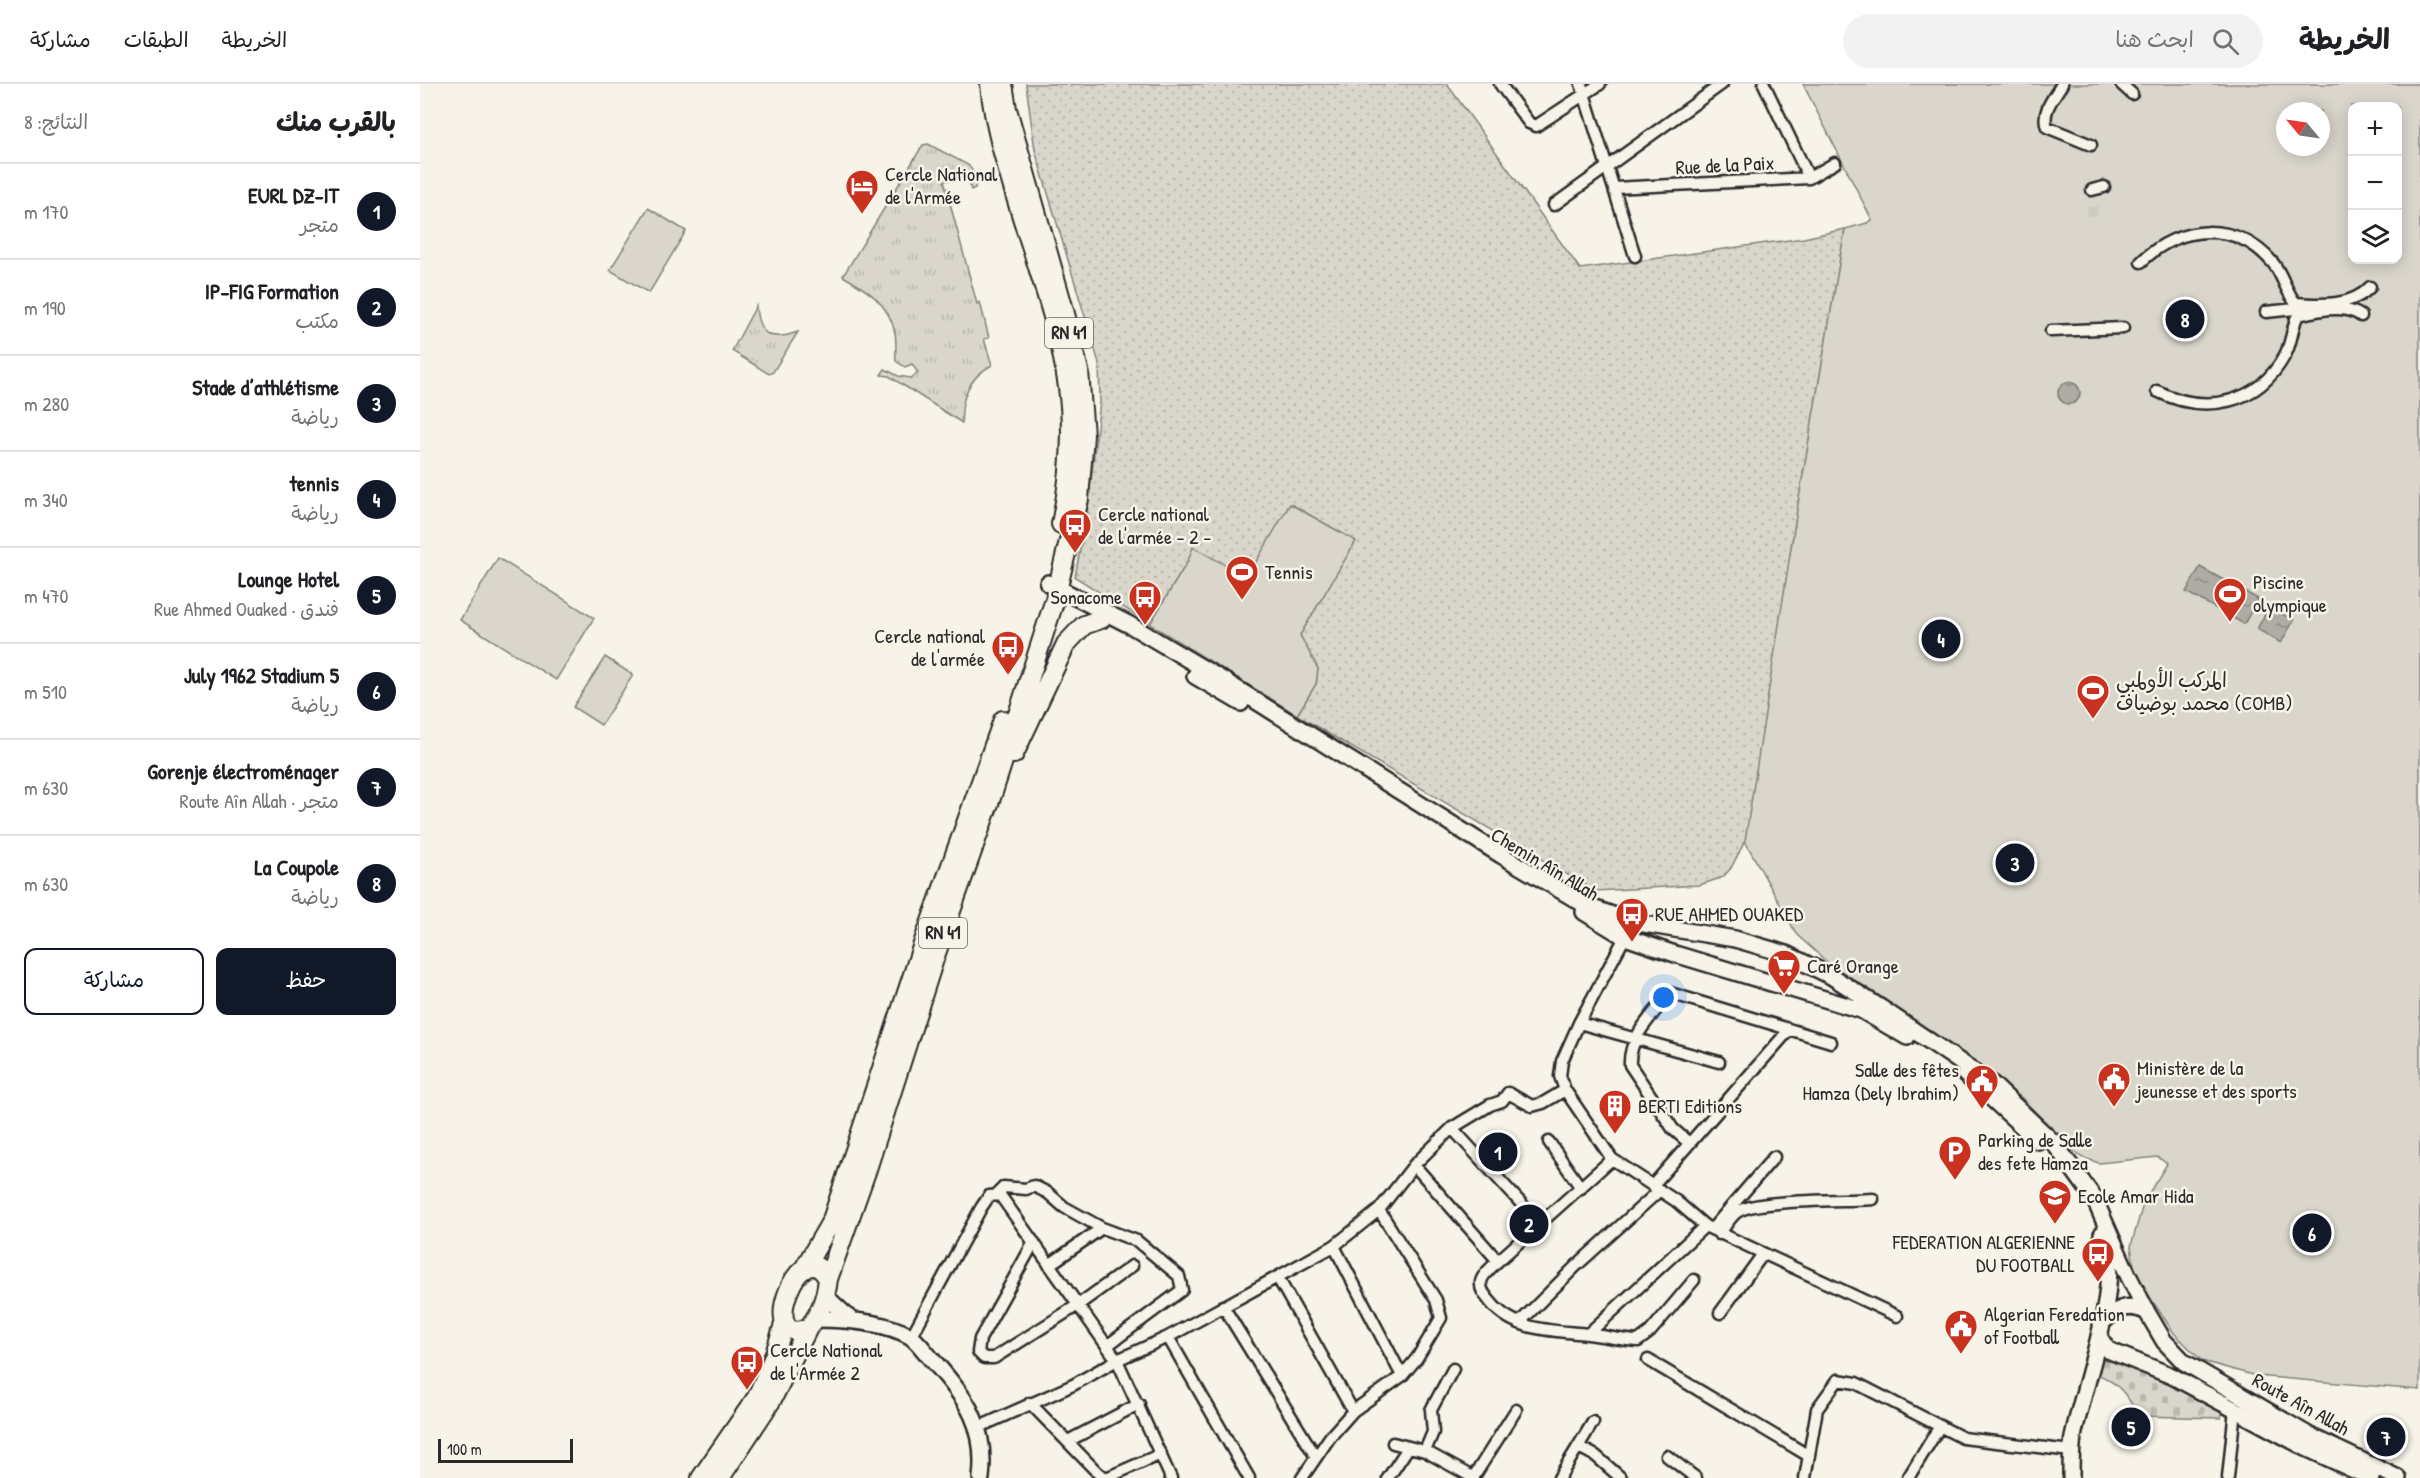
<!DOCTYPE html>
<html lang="ar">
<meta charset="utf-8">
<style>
:root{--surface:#fff;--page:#f2f2f2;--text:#202124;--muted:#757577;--line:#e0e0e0;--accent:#111827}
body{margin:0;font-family:"Patrick Hand","Playpen Sans Arabic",sans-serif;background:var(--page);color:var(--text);direction:rtl}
.controls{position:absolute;right:18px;top:18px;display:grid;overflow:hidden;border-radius:12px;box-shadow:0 3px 15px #0003}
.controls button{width:54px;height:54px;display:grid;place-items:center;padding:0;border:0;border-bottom:2px solid var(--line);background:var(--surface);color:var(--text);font:30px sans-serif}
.compass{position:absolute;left:1856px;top:18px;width:54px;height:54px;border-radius:50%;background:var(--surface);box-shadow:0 3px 15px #0003;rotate:299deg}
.scale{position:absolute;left:18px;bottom:15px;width:135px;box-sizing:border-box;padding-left:6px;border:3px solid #2b2b2b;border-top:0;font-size:16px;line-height:21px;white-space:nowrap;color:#2b2b2b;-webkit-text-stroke:4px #f7f3e8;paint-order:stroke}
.you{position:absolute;left:1244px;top:914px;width:21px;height:21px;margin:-15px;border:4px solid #fff;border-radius:50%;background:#1a73e8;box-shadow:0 0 0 9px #1a73e833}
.badge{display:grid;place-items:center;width:39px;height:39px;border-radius:50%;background:var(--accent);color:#fff;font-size:20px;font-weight:700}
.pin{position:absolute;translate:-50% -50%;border:3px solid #fff;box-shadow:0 2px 6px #0006}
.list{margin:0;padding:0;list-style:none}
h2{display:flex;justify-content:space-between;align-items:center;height:78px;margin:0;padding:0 24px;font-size:26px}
h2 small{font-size:20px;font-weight:400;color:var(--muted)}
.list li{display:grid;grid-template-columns:39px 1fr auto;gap:18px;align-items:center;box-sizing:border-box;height:96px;padding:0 24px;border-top:2px solid var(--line)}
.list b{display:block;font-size:22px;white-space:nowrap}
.list p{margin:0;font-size:20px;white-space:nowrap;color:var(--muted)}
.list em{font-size:20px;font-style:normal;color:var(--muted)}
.actions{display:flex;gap:12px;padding:18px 24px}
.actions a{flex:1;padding:14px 0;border:2px solid var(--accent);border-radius:12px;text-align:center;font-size:21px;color:var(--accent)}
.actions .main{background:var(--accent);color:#fff}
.icon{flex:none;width:33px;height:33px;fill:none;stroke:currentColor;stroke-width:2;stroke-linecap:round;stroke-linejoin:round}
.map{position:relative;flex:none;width:2000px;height:1394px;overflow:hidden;direction:ltr}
header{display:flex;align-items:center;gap:36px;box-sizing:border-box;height:84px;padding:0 30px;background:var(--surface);border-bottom:2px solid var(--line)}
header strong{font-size:28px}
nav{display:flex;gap:33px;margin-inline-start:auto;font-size:21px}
.search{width:420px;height:54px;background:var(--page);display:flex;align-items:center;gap:15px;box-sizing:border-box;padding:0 21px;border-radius:33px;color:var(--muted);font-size:22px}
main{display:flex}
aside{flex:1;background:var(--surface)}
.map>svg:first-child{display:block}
.grass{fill:url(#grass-dots);stroke:#82807c;stroke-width:1.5}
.cemetery{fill:url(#cemetery-stones);stroke:#82807c;stroke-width:1.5}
.park{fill:url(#park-tufts);stroke:#82807c;stroke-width:1.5}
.garden{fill:#dad6cc;stroke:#82807c;stroke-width:1.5;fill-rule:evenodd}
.water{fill:url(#water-ripples);stroke:#7a7874;stroke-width:1.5}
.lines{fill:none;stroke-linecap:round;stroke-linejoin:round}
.street-tunnel{stroke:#cecbc2;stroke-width:10;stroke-dasharray:10 5;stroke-linecap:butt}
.street-casing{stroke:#2b2b2b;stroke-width:15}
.secondary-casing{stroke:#2b2b2b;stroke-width:20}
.highway-casing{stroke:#2b2b2b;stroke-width:22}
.street{stroke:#f7f3e8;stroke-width:10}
.secondary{stroke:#f7f3e8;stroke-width:15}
.highway{stroke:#f7f3e8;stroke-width:18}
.labels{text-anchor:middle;stroke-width:5;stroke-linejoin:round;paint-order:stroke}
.shield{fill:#f7f3e8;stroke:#686764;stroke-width:1.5}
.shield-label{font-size:18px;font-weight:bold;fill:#2b2b2b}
.street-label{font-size:20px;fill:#2b2b2b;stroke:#f7f3e8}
.poi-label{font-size:20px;fill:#2b2b2b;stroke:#f7f3e8;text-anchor:start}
</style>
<header>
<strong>الخريطة</strong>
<div class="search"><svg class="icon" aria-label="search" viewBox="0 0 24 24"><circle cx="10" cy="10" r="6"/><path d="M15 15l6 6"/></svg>ابحث هنا</div>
<nav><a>الخريطة</a><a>الطبقات</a><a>مشاركة</a></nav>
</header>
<main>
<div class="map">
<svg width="2000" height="1394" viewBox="0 0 2000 1394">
<defs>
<pattern id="grass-dots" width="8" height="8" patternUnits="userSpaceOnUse" patternTransform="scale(1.5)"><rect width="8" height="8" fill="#dad6cc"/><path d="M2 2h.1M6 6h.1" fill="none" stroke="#bbb8af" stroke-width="1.8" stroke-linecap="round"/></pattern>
<pattern id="cemetery-stones" width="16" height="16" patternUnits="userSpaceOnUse" patternTransform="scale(1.5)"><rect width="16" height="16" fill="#dad6cc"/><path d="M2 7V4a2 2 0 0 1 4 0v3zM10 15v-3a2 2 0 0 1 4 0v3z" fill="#bbb8af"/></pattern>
<pattern id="park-tufts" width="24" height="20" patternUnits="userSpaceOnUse" patternTransform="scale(1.5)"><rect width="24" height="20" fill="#dad6cc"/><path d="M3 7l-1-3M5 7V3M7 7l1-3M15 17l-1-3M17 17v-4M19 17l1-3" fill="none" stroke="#bbb8af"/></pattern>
<pattern id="water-ripples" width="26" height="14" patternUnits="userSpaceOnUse" patternTransform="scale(1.5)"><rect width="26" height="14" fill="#afaca4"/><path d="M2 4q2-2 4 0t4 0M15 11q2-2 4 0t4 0" fill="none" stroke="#8f8c86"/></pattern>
</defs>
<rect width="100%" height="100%" fill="#f7f3e8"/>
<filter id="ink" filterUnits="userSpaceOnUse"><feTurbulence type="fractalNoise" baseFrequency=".0167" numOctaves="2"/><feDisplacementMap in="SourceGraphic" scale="12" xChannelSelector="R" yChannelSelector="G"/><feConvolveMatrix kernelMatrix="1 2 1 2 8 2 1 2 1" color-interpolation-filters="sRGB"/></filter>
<g filter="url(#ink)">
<!-- grass -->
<path class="grass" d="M606 0H1027L1160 185 1384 154 1425 145 1377 426 1329 740 1325 757 1311 784 1303 793 1280 801 1175 807 877 631 896 600 898 585 880 551 935 457 871 420 827 494 773 464 768 477 730 540 655 493 668 423 680 318 679 279 615 66Z"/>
<!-- cemetery -->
<path class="cemetery" d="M1679 1273 1722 1287 1803 1324 1801 1334 1719 1332C1707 1311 1697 1296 1673 1289Z"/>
<!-- park -->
<path class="park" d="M508 60 548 81C554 87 556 95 555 104L551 106 548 93 524 97 557 220 560 218 569 254 564 255 572 281C549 293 540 315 542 339L469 292 461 291 465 285 478 292 491 294 498 289 492 280 485 283 476 277C475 267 477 258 475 249 469 219 447 206 423 192L498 69 503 61Z
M336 222C338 251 350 258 378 248L353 288 349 290 312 267Z"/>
<!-- garden -->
<path class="garden" d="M1383 0H2000V1306L1836 1292 1782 1277 1754 1249 1715 1191 1711 1162 1724 1117 1747 1080 1738 1073 1679 1079 1661 1073 1643 1058 1602 1014 1406 877 1377 851 1325 757 1377 426 1425 145 1447 139 1452 136ZM1932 22H1978V176H1932ZM1865 27H1901V63H1865Z
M228 124 266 147 229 209 190 186Z
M870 420 936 457 880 551 898 585 896 600 877 631 730 540 768 477 773 463 827 493Z
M78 474 174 534 136 596 40 536Z
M185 573 213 591 181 641 153 623Z"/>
<!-- water -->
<path class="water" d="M1638 309a11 11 0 1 1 22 0a11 11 0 1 1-22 0Z
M1780 483 1838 515 1824 540 1766 508Z
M1849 523 1874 536 1861 559 1837 545Z"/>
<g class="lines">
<!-- street-tunnel -->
<path class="street-tunnel" d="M1672 132 1673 118"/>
<!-- street casing -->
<g class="street-casing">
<path id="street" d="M1080 0 1109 39 1116 42 1180 0
M1161 0 1215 172
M1344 0 1389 94
M1642 0C1634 13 1621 28 1627 43L1671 61
M1701 0 1712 10
M1194 104 1389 94 1415 79
M1672 106 1684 103
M1134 121 1302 0
M1721 178C1760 140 1816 136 1853 179 1863 191 1866 209 1876 219 1900 221 1932 223 1950 203
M1846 228 1885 224
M1631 247 1703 244
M1737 307C1785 331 1838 321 1865 271 1871 260 1872 247 1876 235L1879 231C1897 226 1925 220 1941 232
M1205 853 1159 939 1142 977 1140 992 1145 1006 1192 1075 1256 1117 1285 1142 1477 1232
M1159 939 1299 978
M1032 1044 1120 1140
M1129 1058 1161 1104
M1269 1059 1253 1045 1210 981C1208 953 1234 930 1250 909L1411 958
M1192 1075 1078 1177C1072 1183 1062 1191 1061 1198 1060 1205 1064 1210 1068 1215 1092 1248 1131 1246 1168 1250 1185 1252 1201 1256 1218 1257L1230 1248 1274 1196
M994 1081 1078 1177
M1233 1101 1369 946
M577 1110 584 1103 606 1105 614 1102 628 1109 644 1123 682 1144 717 1157 759 1192 762 1206 688 1261
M1292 1145 1354 1073
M1299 1150C1305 1143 1310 1133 1317 1128 1334 1115 1427 1117 1453 1115
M614 1158 560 1255 558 1268 564 1274H574L658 1221 712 1182
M914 1162 982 1292
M629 1181 682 1144
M858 1194 933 1327
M803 1222 896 1373
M1300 1229 1343 1170
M1099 1239 1157 1181 1240 1106
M1168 1250 1285 1142
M491 1253 561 1124 569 1112 580 1111 697 1276 751 1394
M748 1253 829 1394
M1228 1276 1389 1372
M610 1319 678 1389 686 1394
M557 1344 653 1301 697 1276 748 1253 914 1162 959 1126 994 1081 1032 1044 1070 1021 1082 1017 1088 1009 1112 1022 1123 1019 1145 1006
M648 1357 719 1320
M973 1359 1005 1367 1054 1394
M1159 1363 1176 1372 1201 1394
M1005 1367 1013 1348 1011 1326 1033 1285
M1247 1372 1276 1394
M686 1394 741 1370
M882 1394 910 1353 933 1327 982 1292 997 1274 1021 1234 1016 1216 959 1126
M968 1394 988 1364
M1053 1394 1096 1326
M1139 1394 1173 1338
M1385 1394 1397 1325 1418 1296 1436 1299 1543 1354 1651 1367
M1488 1394 1520 1342
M1808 1394 1815 1324"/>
</g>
<!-- secondary casing -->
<g class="secondary-casing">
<path id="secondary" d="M628 499 710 541 806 598 1081 771 1167 822 1212 838 1315 855 1366 870 1411 892 1461 924 1571 999 1634 1059 1674 1114 1708 1191 1727 1228 1744 1257 1764 1278 1890 1352 1978 1394
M775 592 821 619
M1164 828 1205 853 1255 870 1441 926 1487 953
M1545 990 1618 1057
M405 1212 430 1235
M395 1235C423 1235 465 1238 490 1252 499 1258 507 1271 515 1279 547 1315 567 1343 561 1394
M1681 1240C1695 1225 1708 1218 1727 1228
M1679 1253 1688 1266 1752 1292 1886 1364 1951 1394
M1651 1394C1651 1380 1651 1366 1653 1353 1663 1302 1705 1196 1682 1150"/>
</g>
<!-- highway casing -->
<g class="highway-casing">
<path id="highway" d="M570 0C574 45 589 90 602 133 621 194 645 258 650 322 653 362 649 401 641 440
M594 670 646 560 664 541 681 535
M385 1183 412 1136 504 857 583 636
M408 1195 447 1085 515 872 574 705 635 515 659 415 664 351 659 287 644 226 587 25 583 0
M281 1394 337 1313 355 1270 364 1240
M300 1394 351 1317 388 1244C400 1231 406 1213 408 1195 381 1143 335 1266 388 1244"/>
</g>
<!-- street -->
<use href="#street" class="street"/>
<!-- secondary -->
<use href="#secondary" class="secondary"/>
<!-- highway -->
<use href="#highway" class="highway"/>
</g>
</g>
<!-- icons -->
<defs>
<g id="hotel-pin" transform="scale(1.725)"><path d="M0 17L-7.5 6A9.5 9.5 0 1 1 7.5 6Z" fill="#c8321e" stroke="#f7f3e8"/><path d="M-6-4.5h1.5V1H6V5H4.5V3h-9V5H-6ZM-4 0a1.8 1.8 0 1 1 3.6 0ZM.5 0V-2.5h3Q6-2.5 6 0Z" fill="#fff"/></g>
<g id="bus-pin" transform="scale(1.725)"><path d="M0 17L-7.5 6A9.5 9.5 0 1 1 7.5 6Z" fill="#c8321e" stroke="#f7f3e8"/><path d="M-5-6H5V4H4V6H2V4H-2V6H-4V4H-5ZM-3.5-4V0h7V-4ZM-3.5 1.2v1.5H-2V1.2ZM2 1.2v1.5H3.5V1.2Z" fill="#fff"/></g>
<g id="stadium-pin" transform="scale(1.725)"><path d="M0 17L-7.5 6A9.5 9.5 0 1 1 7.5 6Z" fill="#c8321e" stroke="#f7f3e8"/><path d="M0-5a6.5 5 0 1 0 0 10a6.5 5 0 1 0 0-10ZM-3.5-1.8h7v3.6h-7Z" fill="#fff"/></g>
<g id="supermarket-pin" transform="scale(1.725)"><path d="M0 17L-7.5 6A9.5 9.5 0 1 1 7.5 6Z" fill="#c8321e" stroke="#f7f3e8"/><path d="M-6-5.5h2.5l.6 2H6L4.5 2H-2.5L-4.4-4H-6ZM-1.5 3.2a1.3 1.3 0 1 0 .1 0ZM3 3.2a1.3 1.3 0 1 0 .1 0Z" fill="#fff"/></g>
<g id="civic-pin" transform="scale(1.725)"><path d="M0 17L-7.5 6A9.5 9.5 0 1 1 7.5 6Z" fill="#c8321e" stroke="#f7f3e8"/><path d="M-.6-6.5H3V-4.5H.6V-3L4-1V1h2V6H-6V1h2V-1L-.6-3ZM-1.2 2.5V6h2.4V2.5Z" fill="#fff"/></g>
<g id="building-pin" transform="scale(1.725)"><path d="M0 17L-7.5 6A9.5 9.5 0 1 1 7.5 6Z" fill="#c8321e" stroke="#f7f3e8"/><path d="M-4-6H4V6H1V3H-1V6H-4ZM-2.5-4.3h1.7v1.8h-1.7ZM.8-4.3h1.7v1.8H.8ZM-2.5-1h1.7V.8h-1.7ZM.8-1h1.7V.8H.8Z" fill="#fff"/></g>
<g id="parking-pin" transform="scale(1.725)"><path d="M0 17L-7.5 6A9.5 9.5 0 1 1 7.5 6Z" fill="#c8321e" stroke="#f7f3e8"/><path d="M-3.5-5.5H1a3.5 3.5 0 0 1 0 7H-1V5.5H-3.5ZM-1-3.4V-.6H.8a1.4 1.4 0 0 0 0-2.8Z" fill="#fff"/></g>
<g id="school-pin" transform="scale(1.725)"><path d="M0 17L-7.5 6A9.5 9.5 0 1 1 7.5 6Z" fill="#c8321e" stroke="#f7f3e8"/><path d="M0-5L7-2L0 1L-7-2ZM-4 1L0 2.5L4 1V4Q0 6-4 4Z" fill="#fff"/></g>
</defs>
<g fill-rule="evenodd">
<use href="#hotel-pin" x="442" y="102"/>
<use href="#bus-pin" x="655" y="441"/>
<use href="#stadium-pin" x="822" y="488"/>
<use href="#stadium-pin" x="1810" y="510"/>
<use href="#bus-pin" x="725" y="513"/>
<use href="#bus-pin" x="588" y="563"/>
<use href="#stadium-pin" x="1673" y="607"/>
<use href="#bus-pin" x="1212" y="830"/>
<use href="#supermarket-pin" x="1364" y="882"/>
<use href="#civic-pin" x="1694" y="995"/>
<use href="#civic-pin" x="1562" y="997"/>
<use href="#building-pin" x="1195" y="1022"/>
<use href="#parking-pin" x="1535" y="1068"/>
<use href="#school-pin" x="1635" y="1112"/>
<use href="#bus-pin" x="1678" y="1170"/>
<use href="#civic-pin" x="1541" y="1242"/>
<use href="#bus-pin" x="327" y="1278"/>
</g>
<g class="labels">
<!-- shield labels -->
<g class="shield">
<rect x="625" y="234" width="48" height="30" rx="4.5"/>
<rect x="499" y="834" width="48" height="30" rx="4.5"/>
</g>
<g class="shield-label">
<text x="649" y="255">RN 41</text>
<text x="523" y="855">RN 41</text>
</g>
<!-- street labels -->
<g class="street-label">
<text transform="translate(1305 81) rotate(-3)" y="7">Rue de la Paix</text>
<text transform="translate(1125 780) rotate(31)" y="7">Chemin Aîn Allah</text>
<text transform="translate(1881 1320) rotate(29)" y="7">Route Aîn Allah</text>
</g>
<!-- poi labels -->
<g class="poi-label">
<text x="465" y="97">Cercle National<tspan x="465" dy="23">de l'Armée</tspan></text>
<text x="678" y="437">Cercle national<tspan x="678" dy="23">de l'armée - 2 -</tspan></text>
<text x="845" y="495">Tennis</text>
<text x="1833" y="505">Piscine<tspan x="1833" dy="23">olympique</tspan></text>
<text x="702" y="520" text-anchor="end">Sonacome</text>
<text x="565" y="559" text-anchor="end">Cercle national<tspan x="565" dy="23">de l'armée</tspan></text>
<text x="1696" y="603">المركب الأولمبي<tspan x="1696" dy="23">محمد بوضياف (COMB)</tspan></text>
<text x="1235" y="837">RUE AHMED OUAKED</text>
<text x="1387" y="889">Caré Orange</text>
<text x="1717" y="991">Ministère de la<tspan x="1717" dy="23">jeunesse et des sports</tspan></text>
<text x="1539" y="993" text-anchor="end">Salle des fêtes<tspan x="1539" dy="23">Hamza (Dely Ibrahim)</tspan></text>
<text x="1218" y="1029">BERTI Editions</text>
<text x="1558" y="1063">Parking de Salle<tspan x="1558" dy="23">des fete Hamza</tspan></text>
<text x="1658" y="1119">Ecole Amar Hida</text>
<text x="1655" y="1165" text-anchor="end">FEDERATION ALGERIENNE<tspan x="1655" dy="23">DU FOOTBALL</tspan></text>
<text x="1564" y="1237">Algerian Feredation<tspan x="1564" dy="23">of Football</tspan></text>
<text x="350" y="1273">Cercle National<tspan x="350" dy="23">de l'Armée 2</tspan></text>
</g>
</g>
</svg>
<div class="controls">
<button>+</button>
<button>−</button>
<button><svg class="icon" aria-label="layers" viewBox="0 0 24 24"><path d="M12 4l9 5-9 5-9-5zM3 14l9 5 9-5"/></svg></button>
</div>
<svg class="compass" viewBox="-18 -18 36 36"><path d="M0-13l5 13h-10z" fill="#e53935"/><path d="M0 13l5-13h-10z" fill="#757577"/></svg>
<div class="scale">100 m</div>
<div class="you"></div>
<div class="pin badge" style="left:1078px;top:1068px">1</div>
<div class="pin badge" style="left:1109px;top:1140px">2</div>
<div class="pin badge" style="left:1595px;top:779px">3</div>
<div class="pin badge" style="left:1521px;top:555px">4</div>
<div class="pin badge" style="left:1711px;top:1343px">5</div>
<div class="pin badge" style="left:1892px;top:1149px">6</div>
<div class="pin badge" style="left:1966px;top:1353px">7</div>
<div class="pin badge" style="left:1765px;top:235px">8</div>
</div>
<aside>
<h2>بالقرب منك<small>النتائج: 8</small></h2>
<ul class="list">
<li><span class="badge">1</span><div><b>EURL DZ-IT</b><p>متجر</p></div><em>170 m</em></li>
<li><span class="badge">2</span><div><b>IP-FIG Formation</b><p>مكتب</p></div><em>190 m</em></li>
<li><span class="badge">3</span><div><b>Stade d’athlétisme</b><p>رياضة</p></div><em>280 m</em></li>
<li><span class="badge">4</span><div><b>tennis</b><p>رياضة</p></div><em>340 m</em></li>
<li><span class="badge">5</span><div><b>Lounge Hotel</b><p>فندق · Rue Ahmed Ouaked</p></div><em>470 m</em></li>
<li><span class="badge">6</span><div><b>5 July 1962 Stadium</b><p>رياضة</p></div><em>510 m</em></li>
<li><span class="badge">7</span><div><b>Gorenje électroménager</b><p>متجر · Route Aîn Allah</p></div><em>630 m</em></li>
<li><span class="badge">8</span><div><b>La Coupole</b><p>رياضة</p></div><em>630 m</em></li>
</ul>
<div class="actions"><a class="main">حفظ</a><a>مشاركة</a></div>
</aside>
</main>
